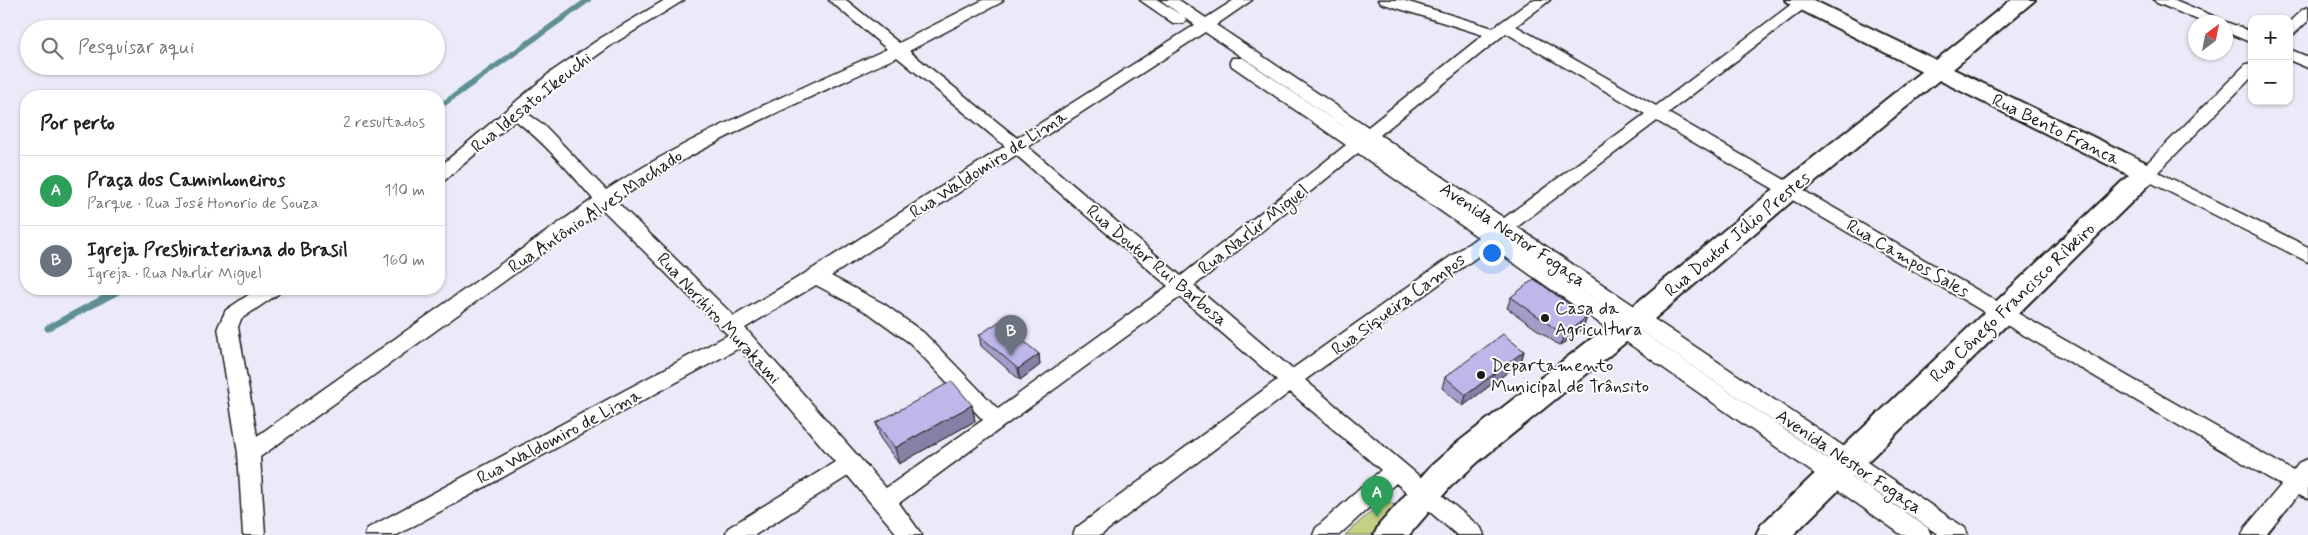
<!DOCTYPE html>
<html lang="pt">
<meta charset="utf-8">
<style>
:root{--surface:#fff;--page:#f6f6f6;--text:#202124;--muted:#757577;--line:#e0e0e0;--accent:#d93025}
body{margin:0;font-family:Mynerve,sans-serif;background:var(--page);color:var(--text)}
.controls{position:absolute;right:15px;top:15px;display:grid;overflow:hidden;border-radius:10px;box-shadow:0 1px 4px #0004}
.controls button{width:45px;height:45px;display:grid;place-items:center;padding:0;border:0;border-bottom:1px solid var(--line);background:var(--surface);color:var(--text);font:25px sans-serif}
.compass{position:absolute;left:2188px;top:15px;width:45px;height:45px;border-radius:50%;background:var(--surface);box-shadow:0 1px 4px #0004;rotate:32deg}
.you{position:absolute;left:1491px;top:252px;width:18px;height:18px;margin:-12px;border:4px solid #fff;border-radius:50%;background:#1a73e8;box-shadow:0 0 0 8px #1a73e833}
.badge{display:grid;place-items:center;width:32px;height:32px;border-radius:50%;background:var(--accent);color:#fff;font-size:16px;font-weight:700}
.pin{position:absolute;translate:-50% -41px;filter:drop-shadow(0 1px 2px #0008)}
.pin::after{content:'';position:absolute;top:26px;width:18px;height:15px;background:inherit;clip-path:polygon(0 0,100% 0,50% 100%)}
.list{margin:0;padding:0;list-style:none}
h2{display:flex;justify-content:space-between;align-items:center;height:65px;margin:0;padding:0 20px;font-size:21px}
h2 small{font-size:16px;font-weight:400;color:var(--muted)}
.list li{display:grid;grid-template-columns:32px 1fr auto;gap:15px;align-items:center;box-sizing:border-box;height:70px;padding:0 20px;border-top:1px solid var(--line)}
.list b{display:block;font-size:19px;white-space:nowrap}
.list p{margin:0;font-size:16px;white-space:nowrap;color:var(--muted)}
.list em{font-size:16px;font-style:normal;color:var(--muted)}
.icon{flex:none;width:28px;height:28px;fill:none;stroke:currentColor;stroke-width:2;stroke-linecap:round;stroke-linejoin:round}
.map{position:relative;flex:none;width:2308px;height:535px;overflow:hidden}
.search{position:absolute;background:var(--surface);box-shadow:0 1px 4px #0004;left:20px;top:20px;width:425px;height:55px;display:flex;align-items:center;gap:12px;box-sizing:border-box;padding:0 18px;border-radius:28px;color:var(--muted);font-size:19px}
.panel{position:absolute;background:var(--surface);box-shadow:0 1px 4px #0004;left:20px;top:90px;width:425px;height:205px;border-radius:20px}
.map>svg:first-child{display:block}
.green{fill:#c3d185;stroke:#707650}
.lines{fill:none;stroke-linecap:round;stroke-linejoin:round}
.stream-far1{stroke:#5f9094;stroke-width:5.5}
.stream{stroke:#5f9094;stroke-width:7}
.minor-casing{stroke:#1c1c1c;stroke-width:3}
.secondary-casing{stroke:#1c1c1c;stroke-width:4}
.minor{fill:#fff;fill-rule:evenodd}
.secondary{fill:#fff;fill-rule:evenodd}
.wall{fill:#a39ec9;stroke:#1c1c1c}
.shaded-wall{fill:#8581a4;stroke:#1c1c1c}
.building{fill:#beb8ea;stroke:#1c1c1c}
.poi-dot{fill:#1c1c1c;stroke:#fff;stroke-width:2}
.labels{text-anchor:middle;stroke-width:4;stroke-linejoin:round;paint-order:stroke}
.street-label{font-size:18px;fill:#1c1c1c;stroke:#fff}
.poi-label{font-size:18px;fill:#1c1c1c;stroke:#fff;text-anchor:start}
</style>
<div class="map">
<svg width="2308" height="535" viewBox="0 0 2308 535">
<rect width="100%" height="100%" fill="#eceaf9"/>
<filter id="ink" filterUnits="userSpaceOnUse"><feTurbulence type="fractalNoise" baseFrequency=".02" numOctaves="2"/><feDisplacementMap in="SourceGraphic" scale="10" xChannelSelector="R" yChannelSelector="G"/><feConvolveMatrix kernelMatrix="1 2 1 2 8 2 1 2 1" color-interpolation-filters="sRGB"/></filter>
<g filter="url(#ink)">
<!-- green -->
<path class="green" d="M1385 499 1396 506 1374 535H1345Z"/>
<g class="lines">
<!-- stream-far1 -->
<path class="stream-far1" d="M439 107 588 0"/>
<!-- stream -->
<path class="stream" d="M48 328 122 289"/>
<!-- minor casing -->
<g class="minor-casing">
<path id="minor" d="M665 0H684L613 44 563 80 525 112 544 125 606 190C694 133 792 93 887 49L829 0H846L899 43 983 0H1003L1000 3 909 51 1017 138 1195 25 1184 17 1186 20 1183 23H1173L1140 0H1158L1181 15 1161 0H1179L1206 18 1234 0H1252L1216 25 1368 127 1483 35 1381 3 1378 0H1402L1493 28 1532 0H1550L1516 26 1656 106 1797 0H1810L1812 2 1809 5 1668 113 2293 471 2300 462 2308 459V499L2298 495 2266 535H2242L2245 528 2281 485 1657 121 1517 227 1965 528 1968 535H1939L1504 237 1928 528 1931 535H1902L1491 247 1305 380 1481 528 1484 535H1457L1396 483 1339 535H1313L1316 528 1381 470 1290 392 1101 535H1073L1076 528 1277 380 1180 297 899 503 922 535H898L848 476 755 535H725L728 528 835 462 739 348 397 535H365L368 528 728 335 603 210 260 457 265 535H243L238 453 218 327 226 310 257 289H281L278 294 241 319 238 327 257 436 593 199C569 171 545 143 515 120L445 180 439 182V167L551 72 601 38ZM1205 32 1357 136 1244 58H1232L1230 62 1232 66 1346 145 1181 276 1028 147ZM1506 33 1645 114 1504 218 1380 135ZM897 57 1005 146 809 271 734 316 616 201C704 142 801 102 897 57ZM1358 153 1478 237 1292 369 1194 286ZM1016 155 1168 286 998 409 924 333 884 304 831 276ZM816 285 870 314 910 343 983 420 886 488 745 328Z
M2154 0H2175L2220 19 2223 22H2203L2157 3Z
M2308 7V21L2294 34 2289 36V22L2303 9Z
M2225 22H2226L2252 32V43L2226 32Z
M2289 49 2308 57V68L2289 60Z
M2252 63V77L2158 172 2308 247V262L2140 177 2137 173 2246 64Z"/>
</g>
<!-- secondary casing -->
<g class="secondary-casing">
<path id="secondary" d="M1785 0H1813L1936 60 2011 0H2035L1953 69 2155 167 2158 173 2155 179 1793 535H1756L1761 525 2129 175 1939 80 1798 196 1647 325 1479 461 1451 486 1409 535H1374L1379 525 1429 468 1457 443 1627 311 1780 184 1922 71 1789 4Z"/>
</g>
<!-- minor -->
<use href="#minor" class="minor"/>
<!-- secondary -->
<use href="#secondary" class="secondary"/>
</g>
<!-- wall -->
<path class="wall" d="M1511 297 1587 317 1583 328 1560 346 1507 308Z
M979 335 1039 354 1040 365 1020 380 981 346Z
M1524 351 1521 362 1463 406 1442 388 1445 377Z
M972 405 975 421 899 464 880 438 876 423Z"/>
<!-- shaded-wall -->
<path class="shaded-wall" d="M1587 317 1583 328 1560 346 1564 335Z
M1524 351 1521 362 1463 406 1466 395Z
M1039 354 1040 365 1020 380 1018 369Z
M972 405 975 421 899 464 895 448Z"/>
<!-- building -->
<path class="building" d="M1534 279 1587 317 1564 335 1511 297Z
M1000 321 1039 354 1018 369 979 335Z
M1503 334 1524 351 1466 395 1445 377Z
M952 381 972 405 895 448 876 423Z"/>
</g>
<!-- markers -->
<g class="poi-dot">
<circle cx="1545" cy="318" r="5"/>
<circle cx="1481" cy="375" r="5"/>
</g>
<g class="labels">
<!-- street labels -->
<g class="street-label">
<text transform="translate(531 102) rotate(-39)" y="6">Rua Idesato Ikeuchi</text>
<text transform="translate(2056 129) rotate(26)" y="6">Rua Bento Franca</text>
<text transform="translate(988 164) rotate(-33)" y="6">Rua Waldomiro de Lima</text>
<text transform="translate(595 211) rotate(-34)" y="6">Rua Antônio Alves Machado</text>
<text transform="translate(1253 229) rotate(-38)" y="6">Rua Narlir Miguel</text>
<text transform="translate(1513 234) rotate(34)" y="6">Avenida Nestor Fogaça</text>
<text transform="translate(1737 234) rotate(-40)" y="6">Rua Doutor Júlio Prestes</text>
<text transform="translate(1908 258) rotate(30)" y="6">Rua Campos Sales</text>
<text transform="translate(1157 265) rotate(40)" y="6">Rua Doutor Rui Barbosa</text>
<text transform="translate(2012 302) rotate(-44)" y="6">Rua Cônego Francisco Ribeiro</text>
<text transform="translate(1398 304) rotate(-36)" y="6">Rua Siqueira Campos</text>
<text transform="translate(719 318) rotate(47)" y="6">Rua Norihiro Murakami</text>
<text transform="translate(559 436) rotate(-28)" y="6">Rua Waldomiro de Lima</text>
<text transform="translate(1849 461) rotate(34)" y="6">Avenida Nestor Fogaça</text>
</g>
<!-- poi labels -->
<g class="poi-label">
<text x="1555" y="314">Casa da<tspan x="1555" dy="21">Agricultura</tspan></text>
<text x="1491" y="371">Departamento<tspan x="1491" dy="21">Municipal de Trânsito</tspan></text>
</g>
</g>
</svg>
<div class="controls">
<button>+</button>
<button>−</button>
</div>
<svg class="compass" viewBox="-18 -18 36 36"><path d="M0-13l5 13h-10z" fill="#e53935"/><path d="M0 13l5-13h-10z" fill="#757577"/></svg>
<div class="you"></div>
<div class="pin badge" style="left:1377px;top:517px;background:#2e9e5b">A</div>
<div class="pin badge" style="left:1011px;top:356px;background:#6b7280">B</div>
<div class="search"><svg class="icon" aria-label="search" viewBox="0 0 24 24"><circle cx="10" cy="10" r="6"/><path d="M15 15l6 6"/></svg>Pesquisar aqui</div>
<section class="panel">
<h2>Por perto<small>2 resultados</small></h2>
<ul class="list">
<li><span class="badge" style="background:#2e9e5b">A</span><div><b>Praça dos Caminhoneiros</b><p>Parque · Rua José Honorio de Souza</p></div><em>110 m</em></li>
<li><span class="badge" style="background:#6b7280">B</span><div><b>Igreja Presbirateriana do Brasil</b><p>Igreja · Rua Narlir Miguel</p></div><em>160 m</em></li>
</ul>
</section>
</div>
